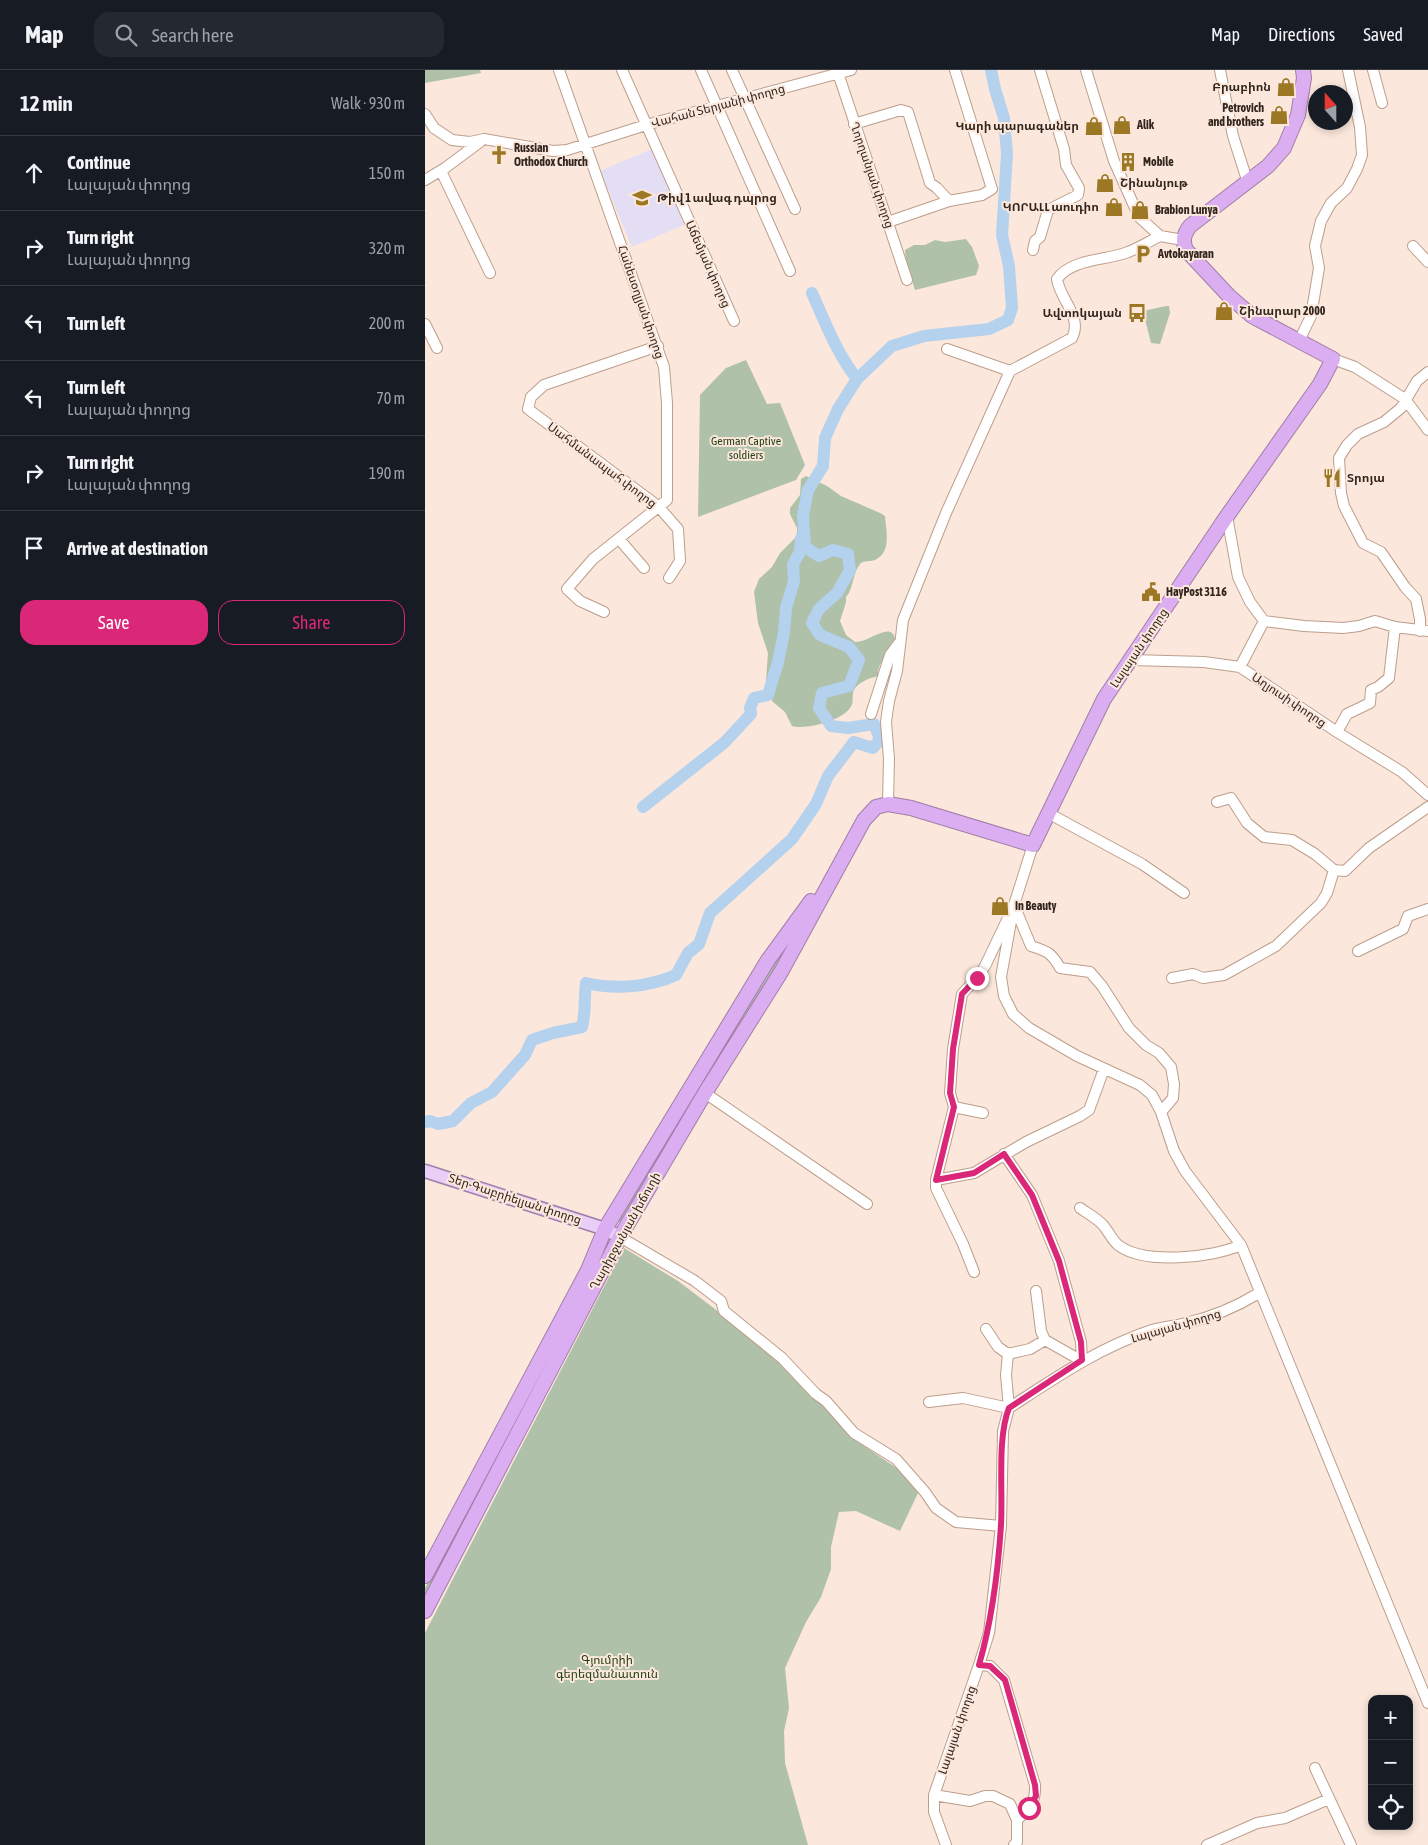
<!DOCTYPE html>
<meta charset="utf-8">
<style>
:root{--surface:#171b24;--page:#242831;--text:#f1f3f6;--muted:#9ea1a6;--line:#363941;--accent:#db2777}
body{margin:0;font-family:"Asap Condensed","Noto Sans Armenian",sans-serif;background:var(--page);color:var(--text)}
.controls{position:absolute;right:15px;bottom:15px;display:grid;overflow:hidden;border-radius:10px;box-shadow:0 2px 8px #0003}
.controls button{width:45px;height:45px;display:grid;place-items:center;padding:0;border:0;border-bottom:1px solid var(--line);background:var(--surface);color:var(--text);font:25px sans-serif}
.compass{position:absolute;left:883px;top:15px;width:45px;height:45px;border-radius:50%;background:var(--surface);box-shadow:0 2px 8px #0003;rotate:339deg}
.stop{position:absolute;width:15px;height:15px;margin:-11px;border:4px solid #db2777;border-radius:50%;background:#fff}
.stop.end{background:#db2777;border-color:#fff;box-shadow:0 1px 5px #0008}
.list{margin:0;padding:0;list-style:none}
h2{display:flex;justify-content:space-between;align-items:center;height:65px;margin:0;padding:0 20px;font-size:21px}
h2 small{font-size:16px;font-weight:400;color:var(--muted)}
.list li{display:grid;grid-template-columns:32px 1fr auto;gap:15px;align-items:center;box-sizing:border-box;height:75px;padding:0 20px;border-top:1px solid var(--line)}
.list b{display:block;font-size:19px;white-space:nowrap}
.list p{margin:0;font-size:16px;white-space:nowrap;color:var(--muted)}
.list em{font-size:16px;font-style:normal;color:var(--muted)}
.actions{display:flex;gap:10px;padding:15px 20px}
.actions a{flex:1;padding:11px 0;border:1px solid var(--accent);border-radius:15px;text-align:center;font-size:18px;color:var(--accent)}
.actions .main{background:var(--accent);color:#fff}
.icon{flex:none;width:28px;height:28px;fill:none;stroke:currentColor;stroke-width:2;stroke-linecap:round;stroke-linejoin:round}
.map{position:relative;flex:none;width:1003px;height:1775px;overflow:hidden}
header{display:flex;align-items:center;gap:30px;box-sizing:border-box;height:70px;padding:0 25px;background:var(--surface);border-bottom:1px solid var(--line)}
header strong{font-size:24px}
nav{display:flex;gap:28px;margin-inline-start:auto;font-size:18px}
.search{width:350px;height:45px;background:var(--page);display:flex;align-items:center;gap:12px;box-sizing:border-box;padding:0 18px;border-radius:15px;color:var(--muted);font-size:19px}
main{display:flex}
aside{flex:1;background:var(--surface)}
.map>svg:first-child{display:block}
.education{fill:#e3def4}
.green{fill:#afc1a9}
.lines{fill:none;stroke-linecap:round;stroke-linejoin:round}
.river{stroke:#b4d1ee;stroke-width:12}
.minor-casing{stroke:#bd9e8b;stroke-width:12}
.major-casing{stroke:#a07ea7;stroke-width:15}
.highway-casing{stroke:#a07ea7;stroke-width:16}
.minor{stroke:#fff;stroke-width:10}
.major{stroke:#e9cef7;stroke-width:12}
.highway{stroke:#dbaef1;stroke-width:14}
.route{stroke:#db2777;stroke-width:6}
.labels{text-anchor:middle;stroke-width:4;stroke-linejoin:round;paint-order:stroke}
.poi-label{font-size:12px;font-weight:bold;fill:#31251d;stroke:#fbe7db;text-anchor:start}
.street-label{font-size:12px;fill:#31251d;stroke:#fbe7db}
.park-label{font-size:12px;fill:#1f3f11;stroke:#fbe7db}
</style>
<header>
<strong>Map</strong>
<div class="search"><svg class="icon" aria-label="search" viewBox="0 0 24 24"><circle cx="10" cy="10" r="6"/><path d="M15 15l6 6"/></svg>Search here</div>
<nav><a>Map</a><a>Directions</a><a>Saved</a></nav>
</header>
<main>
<aside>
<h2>12 min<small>Walk · 930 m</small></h2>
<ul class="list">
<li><svg class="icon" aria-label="ahead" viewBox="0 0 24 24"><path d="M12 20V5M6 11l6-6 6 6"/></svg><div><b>Continue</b><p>Լալայան փողոց</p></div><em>150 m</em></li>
<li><svg class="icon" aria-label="right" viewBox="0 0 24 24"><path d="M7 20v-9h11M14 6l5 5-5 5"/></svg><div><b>Turn right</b><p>Լալայան փողոց</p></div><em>320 m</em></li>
<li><svg class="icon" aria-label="left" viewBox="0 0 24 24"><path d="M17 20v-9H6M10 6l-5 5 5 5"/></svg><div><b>Turn left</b></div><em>200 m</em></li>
<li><svg class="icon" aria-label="left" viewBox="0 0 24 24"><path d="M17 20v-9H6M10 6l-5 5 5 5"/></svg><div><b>Turn left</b><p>Լալայան փողոց</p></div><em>70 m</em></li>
<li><svg class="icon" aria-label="right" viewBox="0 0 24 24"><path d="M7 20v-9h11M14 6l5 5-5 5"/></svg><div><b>Turn right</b><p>Լալայան փողոց</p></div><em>190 m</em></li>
<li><svg class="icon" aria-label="arrive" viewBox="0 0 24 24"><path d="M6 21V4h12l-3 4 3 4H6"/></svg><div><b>Arrive at destination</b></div></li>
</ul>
<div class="actions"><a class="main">Save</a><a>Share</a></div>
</aside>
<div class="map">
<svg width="1003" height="1775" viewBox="0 0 1003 1775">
<rect width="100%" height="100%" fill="#fbe7db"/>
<!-- education -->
<path class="education" d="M227 79 259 155 207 177 175 101Z"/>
<!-- green -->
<path class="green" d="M0 0H55L56 3 0 13Z
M541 169 547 177 554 196 551 205 490 220 481 190 480 180 489 175H500L510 170 520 172Z
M741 236H744L745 243 735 274 726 273 718 241Z
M321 290 342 334 355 333 380 395 371 410 273 447 275 325 301 298Z
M381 406 402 416 416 426 455 443 460 446C461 462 467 481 450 490 445 492 438 490 435 494 427 504 429 518 421 527V532L415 551 421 565 430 572C443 573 467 550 470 569L455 595 453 600V606C445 608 430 613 428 623 427 628 429 633 425 638 416 651 381 660 367 656L360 642 348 632 343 625 341 611 343 583 333 553 329 522 334 509 347 497 355 483 370 468 372 463V458L365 444V438L375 425 376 409Z
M364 868 366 873 195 1152 190 1150Z
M199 1178 253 1211 356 1289 427 1368 476 1401 493 1423 475 1461 431 1441 414 1442 406 1477V1499L396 1527 381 1552 360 1598 364 1638 359 1661 360 1693 383 1775H0V1563Z
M168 1201 173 1202 0 1529V1518Z"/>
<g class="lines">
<!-- river -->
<path class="river" d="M387 223C400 252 412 284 432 309
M218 737 299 673 326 644 325 638 329 628 343 625 353 592 359 563 361 538 369 511 368 494 375 482 376 468
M0 1052 5 1051 13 1054 28 1051 46 1033 67 1022 100 985 107 970 128 963 157 957C161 942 159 929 161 913 191 920 224 917 251 905L263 883 274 874 285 843 367 769 391 734 403 706 429 672 448 678 455 669 449 654 423 658 406 656 394 638 397 623 424 616 434 590 424 577 395 565 387 553 394 539 412 523 425 500 423 484 408 480 394 486 380 477 378 445 383 420 398 396 400 368 413 339 432 309 467 276 499 266 564 259 583 250 587 238 584 196 577 165 582 84 579 48 570 19 566 0"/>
<!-- minor casing -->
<g class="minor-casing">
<path id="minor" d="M134 0 239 297 242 333V430L168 489 142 519 155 531 179 542
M197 0 309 251
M276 0 365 201
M307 0 370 139
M412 0 482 210
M661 0 689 91 714 147 735 166 758 170
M795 0 808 66 823 113
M948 0 957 33
M0 44 9 58 27 70 45 72 59 69 128 81 142 80 221 55 426 0
M429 54 476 40 483 42 505 113 512 118 524 131
M16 101 65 203
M0 110 20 98 55 72
M463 152 524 131 557 125 567 119 530 0
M988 176 1003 192
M608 180 610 171 615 167 623 140 653 125 654 118 641 95 639 79 615 0
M0 254 12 278
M874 271 886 246 894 198 890 176 896 151 906 133 922 118 932 99 937 85 935 57 923 0
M233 276 119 315 106 327 103 339 233 436 253 459 255 491 244 508
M522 279 585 301
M908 289 930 297 980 329 1003 360
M802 446 813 507 825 532 839 551 879 556 918 558 934 556 950 551 970 557 1003 561
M194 469 219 498
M995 561V549L991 529 980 517 956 482 938 473 919 436 916 423 914 388 922 375 933 364 959 352 976 338 992 311 1003 302
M706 590 779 592 815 597 912 662 977 702 1003 725
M815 597 839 551
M446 644 465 585 474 573
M912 662 922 644 945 633 946 620 953 617 964 608 970 557
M792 732 806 728 822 753 839 767 867 770 890 784 909 800 920 801 944 778 1003 737
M463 734 464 689 461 652 464 631 472 601 478 550 521 443 585 301 647 268C658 247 635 230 632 209 647 188 681 191 703 182 714 178 725 171 735 166
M623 743 717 794 759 823
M608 775 589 835 576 907 579 926 588 944 604 958 652 986 715 1015 727 1025 736 1042 749 1081 760 1101 816 1175 1003 1633
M589 835 606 876C622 881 627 883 635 898L665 902 677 916 704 958 721 975 734 983 746 997 749 1014 748 1028 736 1042
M933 881 978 859 983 846 1003 839
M747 908 768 904 778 908 799 905 851 876 896 833 902 823 909 800
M280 1023 442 1134
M529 1037 558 1043
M579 1084 607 1125 634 1191 656 1272 657 1291
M511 1110 549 1103 601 1072 655 1046 664 1040 679 999
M655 1138C662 1143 670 1147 677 1154 683 1160 686 1169 693 1175 719 1195 787 1188 816 1175
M195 1167 270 1211 296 1231 299 1241 357 1288 391 1324 401 1331 429 1363 471 1389 500 1422 511 1438 531 1452 576 1456
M549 1202 538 1174 511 1118V1110L529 1037 525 1023 528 979 537 924 552 908 560 896 583 848
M611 1221 616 1261 620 1270
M561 1259 573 1277 583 1284 605 1279 620 1270 657 1291
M504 1332 538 1328 584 1338 581 1305 583 1284
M554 1595 565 1596 579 1610 610 1715C611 1733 604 1738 592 1750
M890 1698 926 1775
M509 1725 545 1731 560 1726H568L585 1734 592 1750V1772L589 1775
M521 1775 509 1742V1725L554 1595 564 1563 576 1456 578 1361 584 1338C630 1308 675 1277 727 1260 738 1257 750 1256 761 1253 788 1247 811 1237 834 1223
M782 1775 832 1753 860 1748 904 1729"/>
</g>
<!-- major casing -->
<g class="major-casing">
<path id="major" d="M0 1101 180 1159 195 1167"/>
</g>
<!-- highway casing -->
<g class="highway-casing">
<path id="highway" d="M0 1506 163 1200 180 1159 343 890 386 831
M0 1541 195 1167 280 1023 356 902 439 750 451 737 463 734 486 738 608 775 679 629 802 446 895 314 908 289 827 246 804 226 761 180C757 170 759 164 765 156L843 96 859 78 873 45 879 8 878 0"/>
</g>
<!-- minor -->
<use href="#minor" class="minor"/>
<!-- major -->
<use href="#major" class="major"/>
<!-- highway -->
<use href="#highway" class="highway"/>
</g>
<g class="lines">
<!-- route -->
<path class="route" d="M552 908 537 924 528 979 525 1023 529 1037 511 1110 549 1103 579 1084 607 1125 634 1191 656 1272 657 1290 584 1338C572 1367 578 1422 576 1455 573 1502 567 1550 554 1595L565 1596 580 1610 610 1715 611 1726 604 1738"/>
</g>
<!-- icons -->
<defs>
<g id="shop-bare" transform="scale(1.5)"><path d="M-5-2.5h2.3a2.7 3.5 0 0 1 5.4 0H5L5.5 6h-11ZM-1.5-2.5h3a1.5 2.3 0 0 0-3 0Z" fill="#9d7824" stroke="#fbe7db" stroke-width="2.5" paint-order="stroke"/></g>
<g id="church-bare" transform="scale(1.5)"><path d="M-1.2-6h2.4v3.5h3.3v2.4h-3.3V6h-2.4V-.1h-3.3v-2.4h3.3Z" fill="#9d7824" stroke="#fbe7db" stroke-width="2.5" paint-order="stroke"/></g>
<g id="building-bare" transform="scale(1.5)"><path d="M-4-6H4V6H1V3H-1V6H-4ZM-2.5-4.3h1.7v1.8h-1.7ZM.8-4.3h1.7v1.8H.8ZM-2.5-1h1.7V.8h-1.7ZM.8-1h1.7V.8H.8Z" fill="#9d7824" stroke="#fbe7db" stroke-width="2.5" paint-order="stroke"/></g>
<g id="school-bare" transform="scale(1.5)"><path d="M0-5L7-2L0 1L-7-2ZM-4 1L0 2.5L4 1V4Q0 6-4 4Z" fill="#9d7824" stroke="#fbe7db" stroke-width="2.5" paint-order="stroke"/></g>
<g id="parking-bare" transform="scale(1.5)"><path d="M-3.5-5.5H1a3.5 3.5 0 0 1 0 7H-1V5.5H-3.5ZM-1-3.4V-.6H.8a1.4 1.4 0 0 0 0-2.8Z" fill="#9d7824" stroke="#fbe7db" stroke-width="2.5" paint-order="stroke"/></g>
<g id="bus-bare" transform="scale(1.5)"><path d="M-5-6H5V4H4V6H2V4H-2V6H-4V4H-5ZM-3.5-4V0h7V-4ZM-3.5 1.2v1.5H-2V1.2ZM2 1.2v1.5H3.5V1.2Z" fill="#9d7824" stroke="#fbe7db" stroke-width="2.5" paint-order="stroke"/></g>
<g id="restaurant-bare" transform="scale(1.5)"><path d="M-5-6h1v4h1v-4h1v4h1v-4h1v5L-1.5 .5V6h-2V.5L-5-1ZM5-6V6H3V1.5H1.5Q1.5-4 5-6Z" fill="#9d7824" stroke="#fbe7db" stroke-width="2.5" paint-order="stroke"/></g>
<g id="civic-bare" transform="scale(1.5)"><path d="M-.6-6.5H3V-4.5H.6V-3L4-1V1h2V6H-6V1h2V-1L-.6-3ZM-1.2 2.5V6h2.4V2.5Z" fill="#9d7824" stroke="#fbe7db" stroke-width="2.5" paint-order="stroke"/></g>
</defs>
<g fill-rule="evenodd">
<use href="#shop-bare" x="861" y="17"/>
<use href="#shop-bare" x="854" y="45"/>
<use href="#shop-bare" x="697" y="55"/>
<use href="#shop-bare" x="669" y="56"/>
<use href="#church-bare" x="74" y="85"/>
<use href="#building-bare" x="703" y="92"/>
<use href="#shop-bare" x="680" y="113"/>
<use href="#school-bare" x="217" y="128"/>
<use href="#shop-bare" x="689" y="137"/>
<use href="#shop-bare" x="715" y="140"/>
<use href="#parking-bare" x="718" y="184"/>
<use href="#shop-bare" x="799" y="241"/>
<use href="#bus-bare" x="712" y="243"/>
<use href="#restaurant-bare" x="907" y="408"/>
<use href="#civic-bare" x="726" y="522"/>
<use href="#shop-bare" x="575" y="836"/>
</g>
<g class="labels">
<!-- poi labels -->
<g class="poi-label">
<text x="846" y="21" text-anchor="end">Բրաբիոն</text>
<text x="839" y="42" text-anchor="end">Petrovich<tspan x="839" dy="14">and brothers</tspan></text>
<text x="712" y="59">Alik</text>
<text x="654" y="60" text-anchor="end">Կարի պարագաներ</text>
<text x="89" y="82">Russian<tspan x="89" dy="14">Orthodox Church</tspan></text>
<text x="718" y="96">Mobile</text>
<text x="695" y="117">Շինանյութ</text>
<text x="232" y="132">Թիվ 1 ավագ դպրոց</text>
<text x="674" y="141" text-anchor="end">ԿՈՐԱԼԼ աուդիո</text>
<text x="730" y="144">Brabion Lunya</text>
<text x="733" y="188">Avtokayaran</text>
<text x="814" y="245">Շինարար 2000</text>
<text x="697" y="247" text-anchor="end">Ավտոկայան</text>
<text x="922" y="412">Տրոյա</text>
<text x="741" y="526">HayPost 3116</text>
<text x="590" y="840">In Beauty</text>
</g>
<!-- street labels -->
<g class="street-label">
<text transform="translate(293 36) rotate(-15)" y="4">Վահան Տերյանի փողոց</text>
<text transform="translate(447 105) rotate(71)" y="4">Ղորղանյան փողոց</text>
<text transform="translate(283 194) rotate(66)" y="4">Աճեմյան փողոց</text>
<text transform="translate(216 232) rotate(71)" y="4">Հանեսօղլյան փողոց</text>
<text transform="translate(177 395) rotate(37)" y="4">Սահմանապահ փողոց</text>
<text transform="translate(714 578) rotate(-56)" y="4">Լալայան փողոց</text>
<text transform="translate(864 630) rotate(34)" y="4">Աղյուսի փողոց</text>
<text transform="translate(90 1129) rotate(18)" y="4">Տեր-Գաբրիելյան փողոց</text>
<text transform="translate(200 1161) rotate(-61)" y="4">Ղարիբջանյան խճուղի</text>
<text transform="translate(751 1256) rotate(-16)" y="4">Լալայան փողոց</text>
<text transform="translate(532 1660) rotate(-71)" y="4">Լալայան փողոց</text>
</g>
<!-- park labels -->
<g class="park-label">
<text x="321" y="375">German Captive<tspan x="321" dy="14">soldiers</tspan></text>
<text x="182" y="1594">Գյումրիի<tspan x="182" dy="14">գերեզմանատուն</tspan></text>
</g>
</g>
</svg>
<div class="controls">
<button>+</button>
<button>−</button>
<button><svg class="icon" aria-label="locate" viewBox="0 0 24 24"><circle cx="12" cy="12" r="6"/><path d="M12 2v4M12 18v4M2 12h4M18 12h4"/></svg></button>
</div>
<svg class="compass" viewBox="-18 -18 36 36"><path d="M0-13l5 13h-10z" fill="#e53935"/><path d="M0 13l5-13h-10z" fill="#9ea1a6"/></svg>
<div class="stop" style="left:604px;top:1738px"></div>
<div class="stop end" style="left:552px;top:908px"></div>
</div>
</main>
